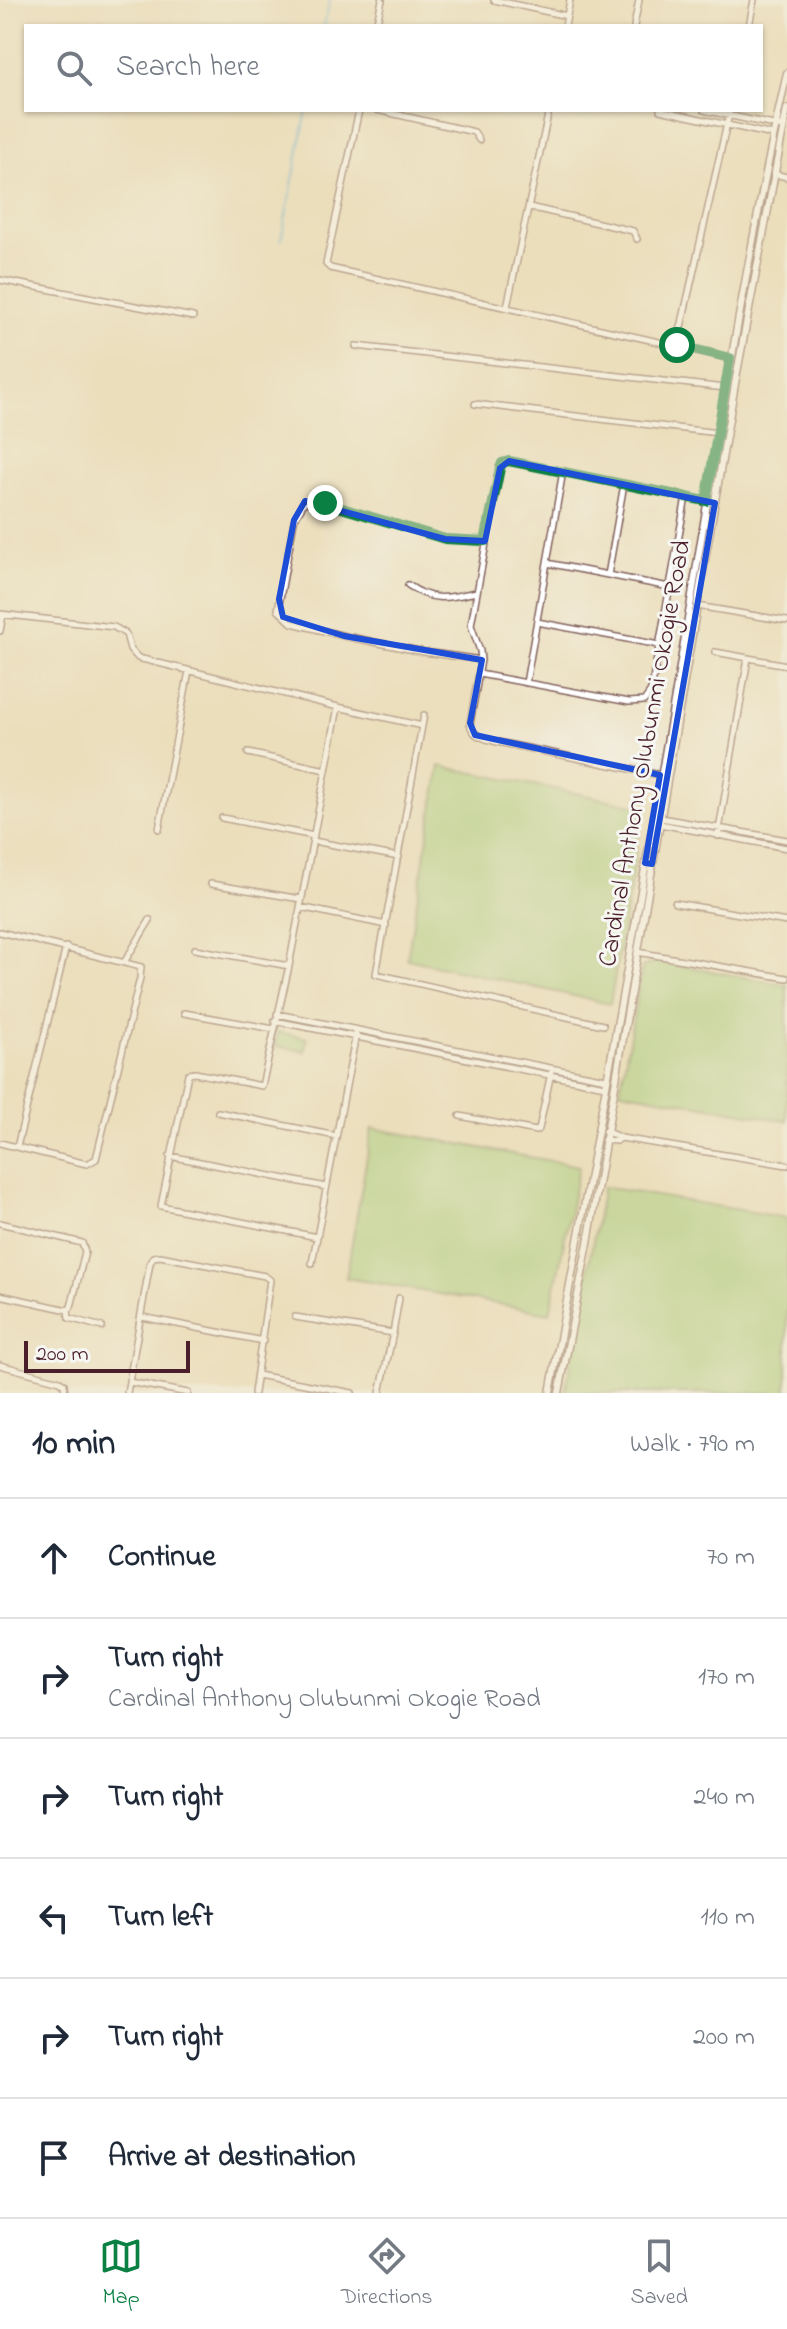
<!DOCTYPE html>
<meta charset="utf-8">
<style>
:root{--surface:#fff;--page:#f6f6f7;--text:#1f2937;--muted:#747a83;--line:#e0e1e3;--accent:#0b8043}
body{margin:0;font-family:"Indie Flower",sans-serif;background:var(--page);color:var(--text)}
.scale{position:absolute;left:24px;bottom:20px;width:166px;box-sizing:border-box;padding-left:8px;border:4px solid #4a1f2b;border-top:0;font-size:22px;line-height:28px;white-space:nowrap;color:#4a1f2b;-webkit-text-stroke:6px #f6f6f2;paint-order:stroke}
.stop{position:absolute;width:24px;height:24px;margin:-18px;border:6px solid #0b8043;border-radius:50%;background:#fff}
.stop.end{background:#0b8043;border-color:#fff;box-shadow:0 2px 8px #0008}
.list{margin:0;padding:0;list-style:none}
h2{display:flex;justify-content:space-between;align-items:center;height:104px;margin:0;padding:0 32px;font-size:34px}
h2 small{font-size:26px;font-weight:400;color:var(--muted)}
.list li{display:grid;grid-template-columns:52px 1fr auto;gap:24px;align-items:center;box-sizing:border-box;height:120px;padding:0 32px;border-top:2px solid var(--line)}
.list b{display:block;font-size:30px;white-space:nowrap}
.list p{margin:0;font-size:26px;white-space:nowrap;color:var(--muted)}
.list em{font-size:26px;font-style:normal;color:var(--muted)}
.icon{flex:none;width:44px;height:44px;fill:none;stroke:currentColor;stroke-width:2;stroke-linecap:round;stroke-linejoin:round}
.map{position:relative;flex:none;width:787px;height:1393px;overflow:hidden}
.search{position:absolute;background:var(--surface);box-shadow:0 2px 6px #0004;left:24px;right:24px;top:24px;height:88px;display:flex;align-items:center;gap:20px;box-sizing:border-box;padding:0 28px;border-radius:0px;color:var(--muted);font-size:30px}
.sheet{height:824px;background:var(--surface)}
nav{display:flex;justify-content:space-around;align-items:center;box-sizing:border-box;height:112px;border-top:2px solid var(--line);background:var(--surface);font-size:22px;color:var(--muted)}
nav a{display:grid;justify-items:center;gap:4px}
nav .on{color:var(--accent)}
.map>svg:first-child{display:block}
.green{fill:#a2cd7a;stroke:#767652;stroke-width:2}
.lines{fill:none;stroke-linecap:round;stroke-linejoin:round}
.stream{stroke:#5baed6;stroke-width:2}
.minor-casing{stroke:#82625d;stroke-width:8}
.tertiary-casing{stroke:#82625d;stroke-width:9}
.minor{stroke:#fff;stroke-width:5}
.tertiary{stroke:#fff;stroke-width:6}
.route{stroke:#0b8043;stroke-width:10}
.marked{fill:none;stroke:#1d4ed8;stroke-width:6;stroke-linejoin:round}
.labels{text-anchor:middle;stroke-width:6;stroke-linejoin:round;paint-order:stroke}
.street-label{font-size:26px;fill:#4a1f2b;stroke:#f6f6f2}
</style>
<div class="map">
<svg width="787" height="1393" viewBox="0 0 787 1393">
<rect width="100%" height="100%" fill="#f6f6f2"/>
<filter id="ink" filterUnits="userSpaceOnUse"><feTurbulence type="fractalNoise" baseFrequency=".0125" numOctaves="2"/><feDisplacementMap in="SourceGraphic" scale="16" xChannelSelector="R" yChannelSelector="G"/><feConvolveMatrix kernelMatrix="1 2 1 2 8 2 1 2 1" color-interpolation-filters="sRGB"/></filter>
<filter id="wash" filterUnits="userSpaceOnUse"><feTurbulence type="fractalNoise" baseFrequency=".006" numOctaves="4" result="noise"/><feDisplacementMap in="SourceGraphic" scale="32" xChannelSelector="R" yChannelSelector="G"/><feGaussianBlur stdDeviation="1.8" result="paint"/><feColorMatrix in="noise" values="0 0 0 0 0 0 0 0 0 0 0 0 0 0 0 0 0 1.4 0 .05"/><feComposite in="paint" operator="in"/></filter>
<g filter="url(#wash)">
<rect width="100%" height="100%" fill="#ebdebb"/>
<!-- green -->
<path class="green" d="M440 766 644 807 610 1004 407 959Z
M657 961 787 985V1121L620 1091 642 967Z
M277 1032 307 1038 305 1051 275 1046Z
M372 1128 579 1166 550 1313 346 1278Z
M603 1187 787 1218V1393H565Z"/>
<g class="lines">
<!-- stream -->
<path class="stream" d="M324 26 330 0
M281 240 307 110"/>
</g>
</g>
<g filter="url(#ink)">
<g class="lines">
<!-- minor casing -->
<g class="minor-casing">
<path id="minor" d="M494 0 567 16
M376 26 382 0
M565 26 570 0
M634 26 639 0
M749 26 754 0
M359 110 326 264 330 268 730 358
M377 110 474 132 479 140
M660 110 773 135
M704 110 783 127
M774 174 787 177
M529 207 633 231 637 239
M0 280 193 317
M507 307 549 110
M677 345 730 110
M356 346 725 388
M475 404 718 433
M547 563 669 587
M608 575 624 484
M408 585C434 603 447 598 476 592
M697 606 787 621
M0 614 114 627 126 634 130 649 138 658 338 707 289 966 262 1086 195 1073 188 1074 161 1206 317 1237
M537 622 659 645
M0 631 3 615
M715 652 787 665
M481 660 424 652 344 636 292 623 278 610 294 520 305 501 325 503 445 539 485 541
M479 674 629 702 644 701 651 691 686 497
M526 683 563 471
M338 707 422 726
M424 715 376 974 603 1025
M248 753 326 770
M660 775 497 742C484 738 472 737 470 723L481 660 480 651 471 625 500 468 502 463 509 461 715 503
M222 818 314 836
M661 818 787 840
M660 824 787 848
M159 829 189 671
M718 836 748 658
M313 841 399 857
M211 884 301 899
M675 903 787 922
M300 907 386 925
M0 932 141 967 140 978 96 1159 87 1164 0 1143
M195 949 289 966
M637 952 787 978
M125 961 150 920
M184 1013 274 1029
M277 1014 606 1079
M275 1021 605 1086
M218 1112 336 1136
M460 1116 536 1131 539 1129 551 1073
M605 1131 621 1138
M604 1140 616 1141 621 1138 787 1165
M17 1147 66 947
M170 1156 326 1187
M0 1223 82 1243 85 1252 71 1307 68 1310 69 1318 102 1327
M312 1263 356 1034
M0 1295 68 1310
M142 1317 263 1341
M295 1317 393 1333 380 1393
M393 1333 399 1298
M0 1365 60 1381 64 1384 65 1393
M257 1375 352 1393
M129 1382 188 1393
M127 1393 150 1263 153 1257 160 1256 265 1276 270 1280 254 1393"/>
</g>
<!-- tertiary casing -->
<g class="tertiary-casing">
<path id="tertiary" d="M550 1393C596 1143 642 894 684 643 716 453 745 262 787 73
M559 1393 588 1243 736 378 787 109"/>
</g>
<!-- minor -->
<use href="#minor" class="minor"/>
<!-- tertiary -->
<use href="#tertiary" class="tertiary"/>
</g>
</g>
<g class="lines" filter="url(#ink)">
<!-- route -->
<path class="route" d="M325 503 445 539 485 541 500 468 502 463 509 461 706 501 730 358 677 345"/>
</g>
<!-- marked area -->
<path d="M0 0H787V1393H0ZM509 461 715 503 652 864 645 863 660 775 475 735 470 723 482 660 344 636 283 617 279 599 294 520 305 501 445 539 485 541 500 468Z" fill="#ebdebb" fill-opacity=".55" fill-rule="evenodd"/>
<path class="marked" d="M509 461 715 503 652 864 645 863 660 775 475 735 470 723 482 660 344 636 283 617 279 599 294 520 305 501 445 539 485 541 500 468Z"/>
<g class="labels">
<!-- street labels -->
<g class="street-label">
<text transform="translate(643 753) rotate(-80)" y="9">Cardinal Anthony Olubunmi Okogie Road</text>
</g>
</g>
</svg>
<div class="scale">200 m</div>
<div class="stop" style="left:677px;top:345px"></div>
<div class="stop end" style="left:325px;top:503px"></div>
<div class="search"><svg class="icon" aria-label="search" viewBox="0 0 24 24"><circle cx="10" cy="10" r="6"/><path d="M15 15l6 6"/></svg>Search here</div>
</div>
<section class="sheet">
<h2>10 min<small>Walk · 790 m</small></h2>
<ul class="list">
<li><svg class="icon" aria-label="ahead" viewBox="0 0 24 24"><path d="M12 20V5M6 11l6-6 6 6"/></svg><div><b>Continue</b></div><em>70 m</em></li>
<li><svg class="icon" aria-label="right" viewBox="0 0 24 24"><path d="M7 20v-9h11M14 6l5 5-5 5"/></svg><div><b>Turn right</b><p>Cardinal Anthony Olubunmi Okogie Road</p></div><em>170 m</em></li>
<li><svg class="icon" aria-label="right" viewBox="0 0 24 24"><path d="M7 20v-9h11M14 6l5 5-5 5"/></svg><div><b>Turn right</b></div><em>240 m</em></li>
<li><svg class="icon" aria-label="left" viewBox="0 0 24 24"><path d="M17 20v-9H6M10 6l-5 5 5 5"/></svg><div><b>Turn left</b></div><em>110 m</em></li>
<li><svg class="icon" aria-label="right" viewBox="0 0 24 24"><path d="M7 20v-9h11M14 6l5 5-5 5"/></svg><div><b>Turn right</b></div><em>200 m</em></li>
<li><svg class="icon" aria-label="arrive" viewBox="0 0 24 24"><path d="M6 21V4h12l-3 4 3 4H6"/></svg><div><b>Arrive at destination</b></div></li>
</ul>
</section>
<nav>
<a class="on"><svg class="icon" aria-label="map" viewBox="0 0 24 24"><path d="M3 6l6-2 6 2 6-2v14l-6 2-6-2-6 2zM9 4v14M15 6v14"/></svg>Map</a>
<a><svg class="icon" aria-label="directions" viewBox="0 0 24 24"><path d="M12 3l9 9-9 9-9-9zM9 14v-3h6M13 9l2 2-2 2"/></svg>Directions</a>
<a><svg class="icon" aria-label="saved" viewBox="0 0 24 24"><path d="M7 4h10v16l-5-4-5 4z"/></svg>Saved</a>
</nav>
